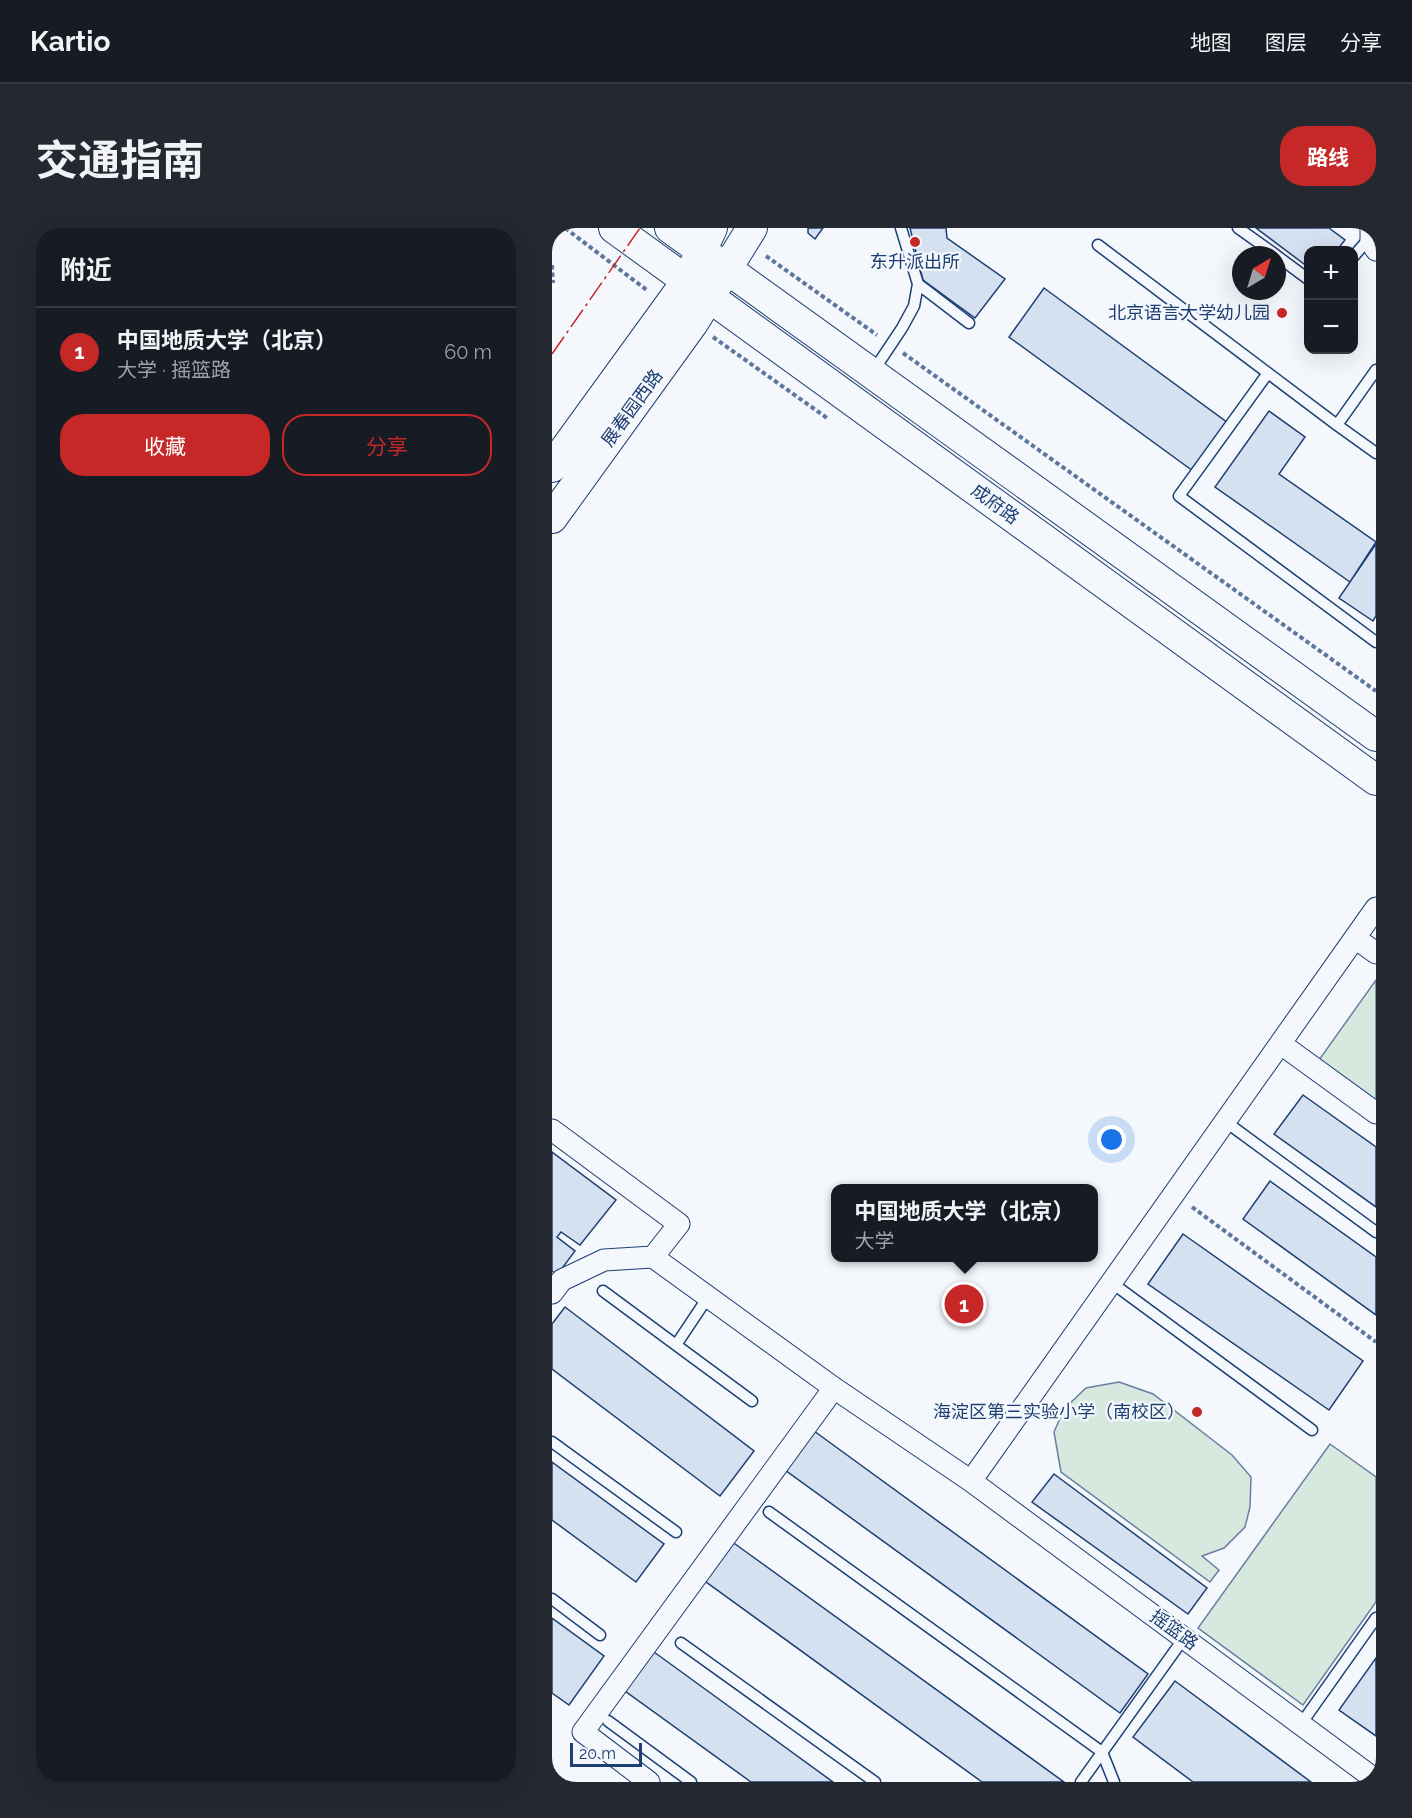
<!DOCTYPE html>
<html lang="zh">
<meta charset="utf-8">
<style>
:root{--surface:#171b24;--page:#242831;--text:#f1f3f6;--muted:#9ea1a6;--line:#363941;--accent:#c62828}
body{margin:0;font-family:Raleway,"Noto Sans SC",sans-serif;background:var(--page);color:var(--text)}
.controls{position:absolute;right:18px;top:18px;display:grid;overflow:hidden;border-radius:12px;box-shadow:0 6px 24px #0002}
.controls button{width:54px;height:54px;display:grid;place-items:center;padding:0;border:0;border-bottom:2px solid var(--line);background:var(--surface);color:var(--text);font:30px sans-serif}
.compass{position:absolute;left:680px;top:18px;width:54px;height:54px;border-radius:50%;background:var(--surface);box-shadow:0 6px 24px #0002;rotate:38deg}
.scale{position:absolute;left:18px;bottom:15px;width:72px;box-sizing:border-box;padding-left:6px;border:3px solid #1d3f73;border-top:0;font-size:16px;line-height:21px;white-space:nowrap;color:#1d3f73;-webkit-text-stroke:4px #f4f7fb;paint-order:stroke}
.you{position:absolute;left:560px;top:912px;width:21px;height:21px;margin:-15px;border:4px solid #fff;border-radius:50%;background:#1a73e8;box-shadow:0 0 0 9px #1a73e833}
.badge{display:grid;place-items:center;width:39px;height:39px;border-radius:50%;background:var(--accent);color:#fff;font-size:20px;font-weight:700}
.pin{position:absolute;translate:-50% -50%;border:3px solid #fff;box-shadow:0 2px 6px #0006}
.popup{position:absolute;left:279px;top:956px;width:267px;height:78px;box-sizing:border-box;display:grid;place-content:center;border-radius:12px;background:var(--surface);filter:drop-shadow(0 2px 4px #0005);font-size:20px;white-space:nowrap;color:var(--muted)}
.popup b{font-size:22px;color:var(--text)}
.popup::after{content:'';position:absolute;left:50%;top:100%;margin-left:-12px;border:12px solid transparent;border-top-color:var(--surface)}
.list{margin:0;padding:0;list-style:none}
h2{display:flex;justify-content:space-between;align-items:center;height:78px;margin:0;padding:0 24px;font-size:26px}
h2 small{font-size:20px;font-weight:400;color:var(--muted)}
.list li{display:grid;grid-template-columns:39px 1fr auto;gap:18px;align-items:center;box-sizing:border-box;height:90px;padding:0 24px;border-top:2px solid var(--line)}
.list b{display:block;font-size:22px;white-space:nowrap}
.list p{margin:0;font-size:20px;white-space:nowrap;color:var(--muted)}
.list em{font-size:20px;font-style:normal;color:var(--muted)}
.actions{display:flex;gap:12px;padding:18px 24px}
.actions a{flex:1;padding:14px 0;border:2px solid var(--accent);border-radius:24px;text-align:center;font-size:21px;color:var(--accent)}
.actions .main{background:var(--accent);color:#fff}
.map{position:relative;flex:none;width:824px;height:1554px;overflow:hidden;border-radius:24px}
header{display:flex;align-items:center;gap:36px;box-sizing:border-box;height:84px;padding:0 30px;background:var(--surface);border-bottom:2px solid var(--line)}
header strong{font-size:28px}
nav{display:flex;gap:33px;margin-inline-start:auto;font-size:21px}
.intro{display:flex;align-items:center;justify-content:space-between;box-sizing:border-box;height:144px;padding:0 36px}
h1{margin:0;font-size:42px}
.button{padding:15px 27px;border-radius:24px;background:var(--accent);color:#fff;font-size:21px;font-weight:700}
main{display:flex;gap:36px;padding:0 36px}
aside{flex:1;background:var(--surface);border-radius:24px;box-shadow:0 6px 24px #0002}
.map>svg:first-child{display:block}
.green{fill:#d7e8df;stroke:#687fa3;stroke-width:1.5}
.building{fill:#d5e0f0;stroke:#1d3f73;stroke-width:1.5}
.lines{fill:none;stroke-linecap:round;stroke-linejoin:round}
.service-casing{stroke:#1d3f73;stroke-width:13}
.minor-casing{stroke:#1d3f73;stroke-width:23}
.secondary-casing{stroke:#1d3f73;stroke-width:32}
.path{stroke:#5e769c;stroke-width:4;stroke-dasharray:4.5 3;stroke-linecap:butt}
.service{stroke:#f4f7fb;stroke-width:10}
.minor{stroke:#f4f7fb;stroke-width:21}
.secondary{stroke:#f4f7fb;stroke-width:30}
.power{stroke:#c62828;stroke-width:1.5;stroke-dasharray:21 4.5 3 4.5;stroke-linecap:butt}
.poi-dot{fill:#c62828;stroke:#f4f7fb;stroke-width:2}
.labels{text-anchor:middle;stroke-width:4.5;stroke-linejoin:round;paint-order:stroke}
.poi-label{font-size:18px;fill:#1d3f73;stroke:#f4f7fb;text-anchor:end}
.street-label{font-size:18px;fill:#1d3f73;stroke:#f4f7fb}
</style>
<header>
<strong>Kartio</strong>
<nav><a>地图</a><a>图层</a><a>分享</a></nav>
</header>
<div class="intro"><h1>交通指南</h1><a class="button">路线</a></div>
<main>
<aside>
<h2>附近<small></small></h2>
<ul class="list">
<li><span class="badge">1</span><div><b>中国地质大学（北京）</b><p>大学 · 摇篮路</p></div><em>60 m</em></li>
</ul>
<div class="actions"><a class="main">收藏</a><a>分享</a></div>
</aside>
<div class="map">
<svg width="824" height="1554" viewBox="0 0 824 1554">
<rect width="100%" height="100%" fill="#f4f7fb"/>
<!-- green -->
<path class="green" d="M824 752V884L762 839Z
M567 1154 601 1166 680 1227 699 1249 698 1279 693 1299 672 1320 650 1328 667 1342 658 1354 509 1244 502 1204 512 1181 534 1160Z
M778 1216 824 1249V1374L751 1477 646 1400Z"/>
<!-- building -->
<path class="building" d="M256 0H271L263 11 256 5Z
M358 0H394L395 10 453 51 423 90 371 52Z
M704 0H777L793 12 785 22H756V39Z
M492 60 676 195 641 243 457 109Z
M717 183 753 209 727 246 824 314 798 354 663 259Z
M824 316V388L821 393 787 370Z
M751 867 824 919V979L722 906Z
M0 924 64 972 28 1017 9 1004 5 1009 23 1023 5 1047 0 1043Z
M718 953 824 1029V1087L691 991Z
M631 1006 811 1133 777 1182 596 1056Z
M13 1079 202 1223 168 1268 0 1141V1096Z
M262 1203 596 1446 568 1485 233 1242Z
M0 1234 112 1316 84 1354 0 1292Z
M502 1246 655 1360 636 1386 480 1274Z
M179 1313 512 1554H430L150 1351Z
M0 1390 52 1428 17 1477 0 1465Z
M102 1424 281 1554H199L73 1463Z
M824 1430V1508L787 1482Z
M623 1453 759 1554H641L581 1509Z"/>
<g class="lines">
<!-- service casing -->
<g class="service-casing">
<path id="service" d="M349 0 366 56 417 95
M686 0 724 27
M546 17 785 197 824 142
M725 28 756 51
M802 28 819 8
M320 145 350 100 362 78 366 56
M716 145 627 268 824 414
M785 197 824 225
M674 894 824 1004
M560 1055 760 1202
M51 1063 124 1117 156 1069
M124 1117 200 1173
M0 1214 124 1304
M217 1284 550 1524 562 1554
M0 1371 48 1407
M129 1415 323 1554
M56 1493 139 1554
M749 1496 824 1390
M529 1554 632 1410"/>
</g>
<!-- minor casing -->
<g class="minor-casing">
<path id="minor" d="M819 0V14L824 22
M803 710 824 725
M729 816 824 885
M0 902 127 996 101 1029
M0 1065 10 1052 52 1032 101 1029 282 1160 419 1253 824 1552
M419 1253 824 680
M97 1554 31 1504 282 1160"/>
</g>
<!-- secondary casing -->
<g class="secondary-casing">
<path id="secondary" d="M62 0 824 552
M118 0 824 508
M0 239 135 53 160 0
M0 290 141 95 200 0"/>
</g>
<!-- path -->
<path class="path" d="M13 0 96 63
M214 28 325 107
M0 37 1 55
M161 109 275 190
M351 125 824 463
M640 979 824 1114"/>
<!-- service -->
<use href="#service" class="service"/>
<!-- minor -->
<use href="#minor" class="minor"/>
<!-- secondary -->
<use href="#secondary" class="secondary"/>
<!-- power -->
<path class="power" d="M0 126 88 0"/>
</g>
<!-- markers -->
<g class="poi-dot">
<circle cx="363" cy="14" r="6"/>
<circle cx="730" cy="85" r="6"/>
<circle cx="645" cy="1184" r="6"/>
</g>
<g class="labels">
<!-- poi labels -->
<g class="poi-label">
<text x="363" y="40" text-anchor="middle">东升派出所</text>
<text x="718" y="91">北京语言大学幼儿园</text>
<text x="633" y="1190">海淀区第三实验小学（南校区）</text>
</g>
<!-- street labels -->
<g class="street-label">
<text transform="translate(80 180) rotate(-54)" y="6">展春园西路</text>
<text transform="translate(443 276) rotate(36)" y="6">成府路</text>
<text transform="translate(622 1402) rotate(36)" y="6">摇篮路</text>
</g>
</g>
</svg>
<div class="controls">
<button>+</button>
<button>−</button>
</div>
<svg class="compass" viewBox="-18 -18 36 36"><path d="M0-13l5 13h-10z" fill="#e53935"/><path d="M0 13l5-13h-10z" fill="#9ea1a6"/></svg>
<div class="scale">20 m</div>
<div class="you"></div>
<div class="pin badge" style="left:412px;top:1076px">1</div>
<div class="popup"><b>中国地质大学（北京）</b>大学</div>
</div>
</main>
